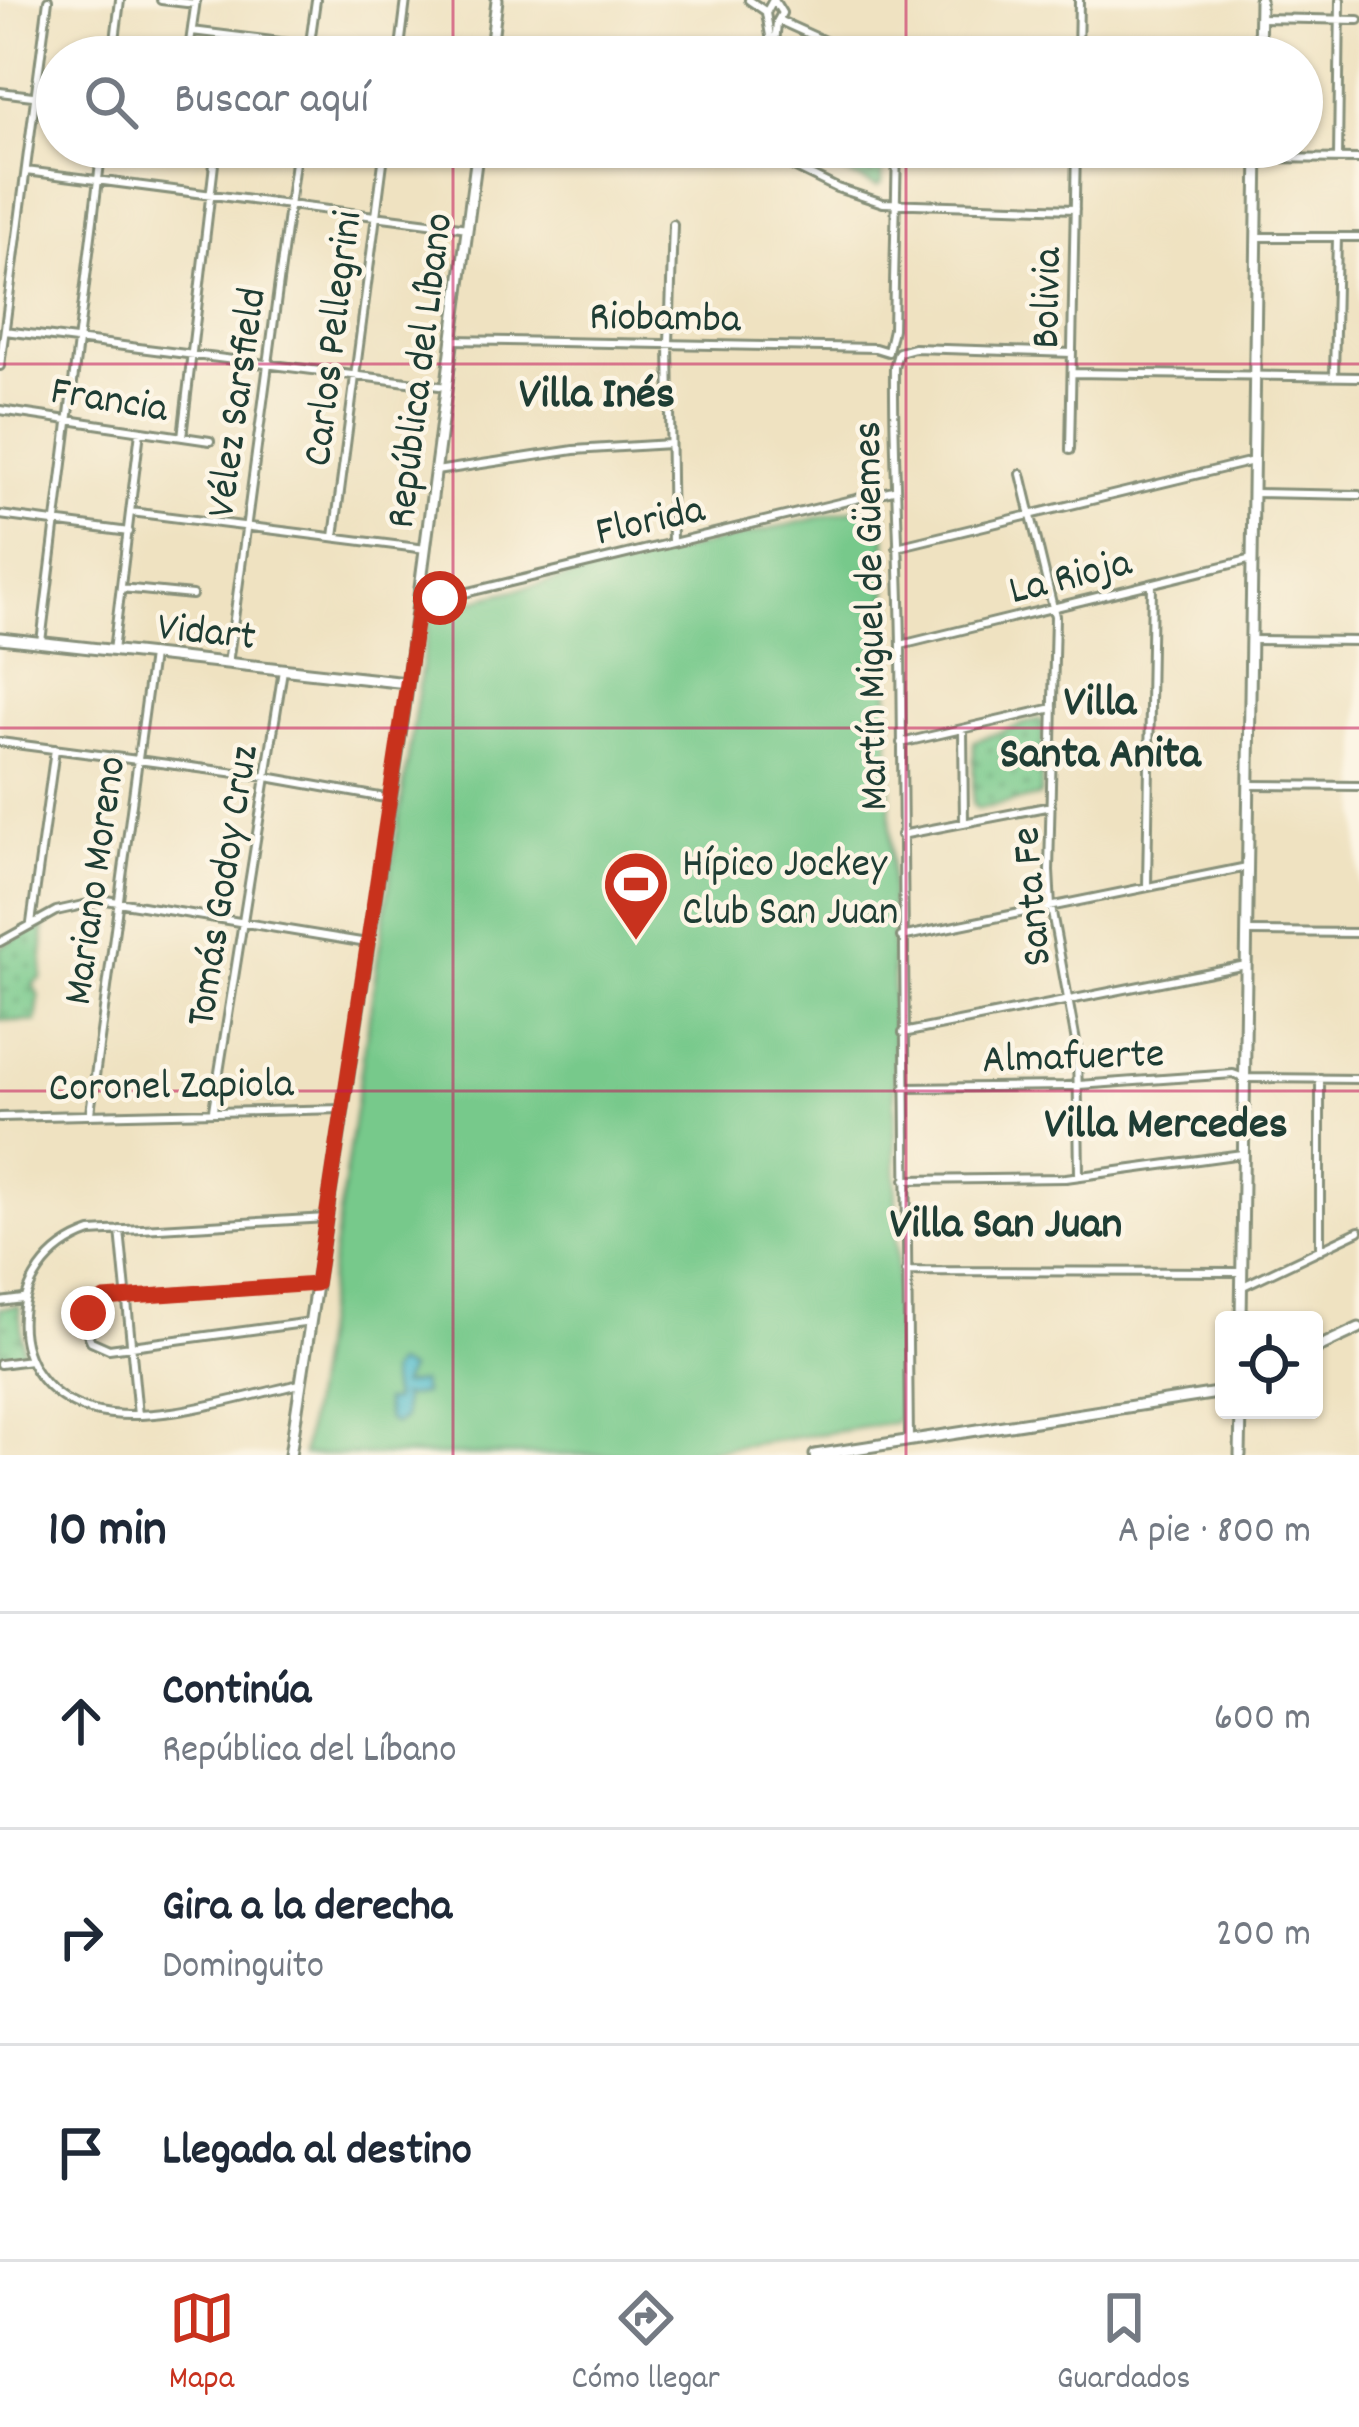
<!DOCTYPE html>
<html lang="es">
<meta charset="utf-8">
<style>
:root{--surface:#fff;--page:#f2f2f3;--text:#1f2937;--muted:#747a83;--line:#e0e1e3;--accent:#c8321e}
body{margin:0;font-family:Dekko,sans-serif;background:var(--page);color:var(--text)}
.controls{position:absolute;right:36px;bottom:36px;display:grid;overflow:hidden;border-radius:12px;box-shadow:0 3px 9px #0004}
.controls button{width:108px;height:108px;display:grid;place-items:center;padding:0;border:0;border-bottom:3px solid var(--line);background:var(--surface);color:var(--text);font:60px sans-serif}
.stop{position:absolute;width:36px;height:36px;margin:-27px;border:9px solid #c8321e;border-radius:50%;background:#fff}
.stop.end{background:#c8321e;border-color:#fff;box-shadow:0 3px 12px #0008}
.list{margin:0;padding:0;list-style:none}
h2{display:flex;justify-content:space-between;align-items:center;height:156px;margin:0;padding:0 48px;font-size:51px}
h2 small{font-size:39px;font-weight:400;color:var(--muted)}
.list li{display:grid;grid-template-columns:78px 1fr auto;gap:36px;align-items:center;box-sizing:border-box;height:216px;padding:0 48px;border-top:3px solid var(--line)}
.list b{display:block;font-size:45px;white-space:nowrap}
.list p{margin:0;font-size:39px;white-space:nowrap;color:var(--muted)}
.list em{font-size:39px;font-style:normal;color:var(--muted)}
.icon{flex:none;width:66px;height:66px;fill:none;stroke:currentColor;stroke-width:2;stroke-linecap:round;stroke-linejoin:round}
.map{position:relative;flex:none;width:1359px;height:1455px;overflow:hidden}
.search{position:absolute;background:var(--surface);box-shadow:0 3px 9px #0004;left:36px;right:36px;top:36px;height:132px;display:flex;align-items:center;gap:30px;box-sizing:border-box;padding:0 42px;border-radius:66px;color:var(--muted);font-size:45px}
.sheet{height:804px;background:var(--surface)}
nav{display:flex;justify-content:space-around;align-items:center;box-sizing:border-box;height:168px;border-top:3px solid var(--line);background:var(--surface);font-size:33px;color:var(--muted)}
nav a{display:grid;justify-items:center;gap:6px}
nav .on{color:var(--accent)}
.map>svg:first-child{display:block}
.park{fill:url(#park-dots);stroke:#4b8360;stroke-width:3}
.pitch{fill:#77c98b;stroke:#4b8360;stroke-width:3}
.water{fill:url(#water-ripples);stroke:#387c80;stroke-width:3}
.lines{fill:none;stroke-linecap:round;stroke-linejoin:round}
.street-casing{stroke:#87907a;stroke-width:12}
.secondary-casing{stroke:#87907a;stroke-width:15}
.street{stroke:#fff;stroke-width:6}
.secondary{stroke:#fff;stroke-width:9}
.route{stroke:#c8321e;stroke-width:15}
.grid{fill:none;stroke:#c2185b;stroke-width:3;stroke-opacity:0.55}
.labels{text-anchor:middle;stroke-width:9;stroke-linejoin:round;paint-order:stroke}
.street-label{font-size:42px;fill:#1f3d34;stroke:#fcf5e5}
.poi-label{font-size:42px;fill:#1f3d34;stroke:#fcf5e5;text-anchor:start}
.neighbourhood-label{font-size:45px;font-weight:bold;fill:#1f3d34;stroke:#fcf5e5}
</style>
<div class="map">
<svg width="1359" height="1455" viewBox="0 0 1359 1455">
<defs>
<pattern id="park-dots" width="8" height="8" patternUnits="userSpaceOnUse" patternTransform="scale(3)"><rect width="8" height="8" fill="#77c98b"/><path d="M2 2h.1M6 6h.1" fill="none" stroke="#61a472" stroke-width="1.8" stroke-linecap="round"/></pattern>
<pattern id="water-ripples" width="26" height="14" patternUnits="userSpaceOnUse" patternTransform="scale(3)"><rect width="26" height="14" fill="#50bccc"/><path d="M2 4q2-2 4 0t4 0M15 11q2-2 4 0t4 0" fill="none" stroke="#429aa6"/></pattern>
</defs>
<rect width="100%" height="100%" fill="#fcf5e5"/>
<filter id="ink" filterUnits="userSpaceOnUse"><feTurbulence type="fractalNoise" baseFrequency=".00833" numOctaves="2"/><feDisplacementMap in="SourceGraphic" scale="24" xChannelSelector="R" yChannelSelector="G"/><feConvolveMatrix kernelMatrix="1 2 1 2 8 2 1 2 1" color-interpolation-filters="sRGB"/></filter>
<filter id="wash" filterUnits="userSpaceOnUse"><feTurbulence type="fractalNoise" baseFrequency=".004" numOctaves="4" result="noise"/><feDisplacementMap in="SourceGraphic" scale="48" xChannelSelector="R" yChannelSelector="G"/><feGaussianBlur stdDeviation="2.7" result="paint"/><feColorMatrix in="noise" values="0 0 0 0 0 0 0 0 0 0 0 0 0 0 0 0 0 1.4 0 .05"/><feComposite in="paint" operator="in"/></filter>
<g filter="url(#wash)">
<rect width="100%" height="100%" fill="#efe2c1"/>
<!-- park -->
<path class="park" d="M794 147H883L882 183 877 186 800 155Z
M1039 719 1043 723 1041 793 1038 797 978 809 973 805 974 741Z
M44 923 42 978 33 984 39 997 36 1022 0 1020V947Z
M19 1306 24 1354 0 1357V1308Z"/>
<!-- pitch -->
<path class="pitch" d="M880 503 885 507 888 632 899 1416 894 1423 679 1455H303L429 619 437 611 494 595Z"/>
<!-- water -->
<path class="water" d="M395 1364 408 1370 401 1385 421 1382 423 1394 403 1397 404 1418 395 1424 388 1420 384 1401H393L389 1373Z"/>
</g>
<g filter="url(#ink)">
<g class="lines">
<!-- street casing -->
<g class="street-casing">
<path id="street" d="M161 0 195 4
M749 0 765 11
M773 0 766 13 773 53
M774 0 782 13 777 22 774 57
M1261 18 1359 20
M778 20 860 57
M192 31 402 57
M399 56 406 0
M113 57 120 0
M188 57 196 0
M308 57 316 0
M1078 57 1079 0
M0 92 57 99
M753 147 837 188 883 203 1075 209
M1258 158 1359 159
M1338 158 1340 0
M26 171 468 228
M1256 237H1359
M5 331 447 387
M453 340 875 348 888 352
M888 351 893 329 897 147
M899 352 914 348 1072 353
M898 353 894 367C893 461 900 554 901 649 903 913 906 1177 909 1441
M0 366 48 0
M1072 373 1359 377
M1334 377 1337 237
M0 410 210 441
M182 437 216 147
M1070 450 1076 147
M436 471 574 450 670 444
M1021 474 1055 616 1049 871 1051 907 1077 1047 1079 1173
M1253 493 1359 495
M131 512 426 549
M0 515 129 532
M334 537 385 147
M672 543 669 343 673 224
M897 547 1253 461
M121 588 192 595
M419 604 893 490
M1251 640 1359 641
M41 642 102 147
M901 645 1252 559
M113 651 140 431
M228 664 297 147
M963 729 964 823
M0 742 267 777 391 799
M901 743 1053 708
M1249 785 1359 786
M901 835 1051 806
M1147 886 1152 584
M31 923 55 749
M1249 932 1359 933
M901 937 1247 867
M0 942 56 911 106 900 367 943
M903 1033 1246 965
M904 1088 1065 1086 1233 1074 1244 1078 1359 1079
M213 1110 283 670
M90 1113 152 656
M0 1117 343 1109
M905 1180 1066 1178 1242 1154
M120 1230 138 1415
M1320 1250V1078
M906 1271 1241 1272
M1241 1287 1359 1231
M0 1302 23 1299
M311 1322 109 1349 91 1341C82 1324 86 1308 104 1299L317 1284
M0 1364 30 1360
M300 1384C239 1397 151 1427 90 1410 0 1384 0 1263 91 1232L327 1218"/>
</g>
<!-- secondary casing -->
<g class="secondary-casing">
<path id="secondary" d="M490 57 497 0
M1259 57 1260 0
M0 638 407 683
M1241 1320 1258 147
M1314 1349 1359 1328
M290 1455 404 710 478 147
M815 1455 1224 1392
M1240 1455 1241 1410"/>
</g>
<!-- street -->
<use href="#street" class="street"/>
<!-- secondary -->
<use href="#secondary" class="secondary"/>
</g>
</g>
<g class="lines" filter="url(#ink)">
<!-- route -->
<path class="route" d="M88 1313 104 1299 316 1284 419 604 440 598"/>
</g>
<!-- grid -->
<path class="grid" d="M453 0V57M906 0V57M453 147V1455M906 147V1455M0 364H1359M0 728H1359M0 1091H1359"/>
<!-- icons -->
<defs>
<g id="stadium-pin" transform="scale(3.45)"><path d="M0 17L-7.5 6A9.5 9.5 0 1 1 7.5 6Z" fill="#c8321e" stroke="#fcf5e5"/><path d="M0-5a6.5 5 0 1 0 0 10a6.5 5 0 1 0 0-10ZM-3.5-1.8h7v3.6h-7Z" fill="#fff"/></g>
</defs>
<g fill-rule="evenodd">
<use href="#stadium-pin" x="636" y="884"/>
</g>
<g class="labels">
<!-- street labels -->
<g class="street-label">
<text transform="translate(1043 298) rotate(-89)" y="15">Bolivia</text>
<text transform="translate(665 314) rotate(1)" y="15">Riobamba</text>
<text transform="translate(329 338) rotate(-83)" y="15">Carlos Pellegrini</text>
<text transform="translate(416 370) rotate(-83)" y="15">República del Líbano</text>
<text transform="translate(110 396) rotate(9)" y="15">Francia</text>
<text transform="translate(233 402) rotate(-82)" y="15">Vélez Sarsfield</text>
<text transform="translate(649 517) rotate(-13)" y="15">Florida</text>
<text transform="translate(1069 573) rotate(-14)" y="15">La Rioja</text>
<text transform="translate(867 616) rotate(-91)" y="15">Martín Miguel de Güemes</text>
<text transform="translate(207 628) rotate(6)" y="15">Vidart</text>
<text transform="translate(91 880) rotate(-82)" y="15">Mariano Moreno</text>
<text transform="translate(219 885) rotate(-81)" y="15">Tomás Godoy Cruz</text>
<text transform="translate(1028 897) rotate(-95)" y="15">Santa Fe</text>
<text transform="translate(1073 1053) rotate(-2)" y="15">Almafuerte</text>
<text transform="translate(171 1082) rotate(-1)" y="15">Coronel Zapiola</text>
</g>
<!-- poi labels -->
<g class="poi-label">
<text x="682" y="875">Hípico Jockey<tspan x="682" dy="48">Club San Juan</tspan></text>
</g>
<!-- neighbourhood labels -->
<g class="neighbourhood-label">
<text x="597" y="406">Villa Inés</text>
<text x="1100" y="714">Villa<tspan x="1100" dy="52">Santa Anita</tspan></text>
<text x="1166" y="1136">Villa Mercedes</text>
<text x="1006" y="1236">Villa San Juan</text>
</g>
</g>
</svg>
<div class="controls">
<button><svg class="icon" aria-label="locate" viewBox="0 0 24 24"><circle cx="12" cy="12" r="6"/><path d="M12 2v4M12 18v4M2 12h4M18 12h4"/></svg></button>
</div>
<div class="stop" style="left:440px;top:598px"></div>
<div class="stop end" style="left:88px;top:1313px"></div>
<div class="search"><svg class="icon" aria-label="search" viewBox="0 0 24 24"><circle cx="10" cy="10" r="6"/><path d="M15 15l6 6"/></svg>Buscar aquí</div>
</div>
<section class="sheet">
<h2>10 min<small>A pie · 800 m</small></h2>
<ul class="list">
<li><svg class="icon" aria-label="ahead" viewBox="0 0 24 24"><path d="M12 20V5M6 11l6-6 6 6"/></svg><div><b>Continúa</b><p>República del Líbano</p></div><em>600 m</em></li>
<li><svg class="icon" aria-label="right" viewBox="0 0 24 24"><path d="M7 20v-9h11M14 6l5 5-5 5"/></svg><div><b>Gira a la derecha</b><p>Dominguito</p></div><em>200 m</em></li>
<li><svg class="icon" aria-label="arrive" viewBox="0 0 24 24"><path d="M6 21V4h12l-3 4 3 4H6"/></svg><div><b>Llegada al destino</b></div></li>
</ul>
</section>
<nav>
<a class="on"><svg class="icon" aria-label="map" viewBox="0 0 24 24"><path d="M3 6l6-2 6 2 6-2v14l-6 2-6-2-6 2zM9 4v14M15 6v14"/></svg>Mapa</a>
<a><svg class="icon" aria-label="directions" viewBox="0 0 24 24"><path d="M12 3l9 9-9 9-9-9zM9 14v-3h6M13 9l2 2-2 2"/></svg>Cómo llegar</a>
<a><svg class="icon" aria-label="saved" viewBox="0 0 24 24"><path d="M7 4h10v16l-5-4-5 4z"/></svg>Guardados</a>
</nav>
